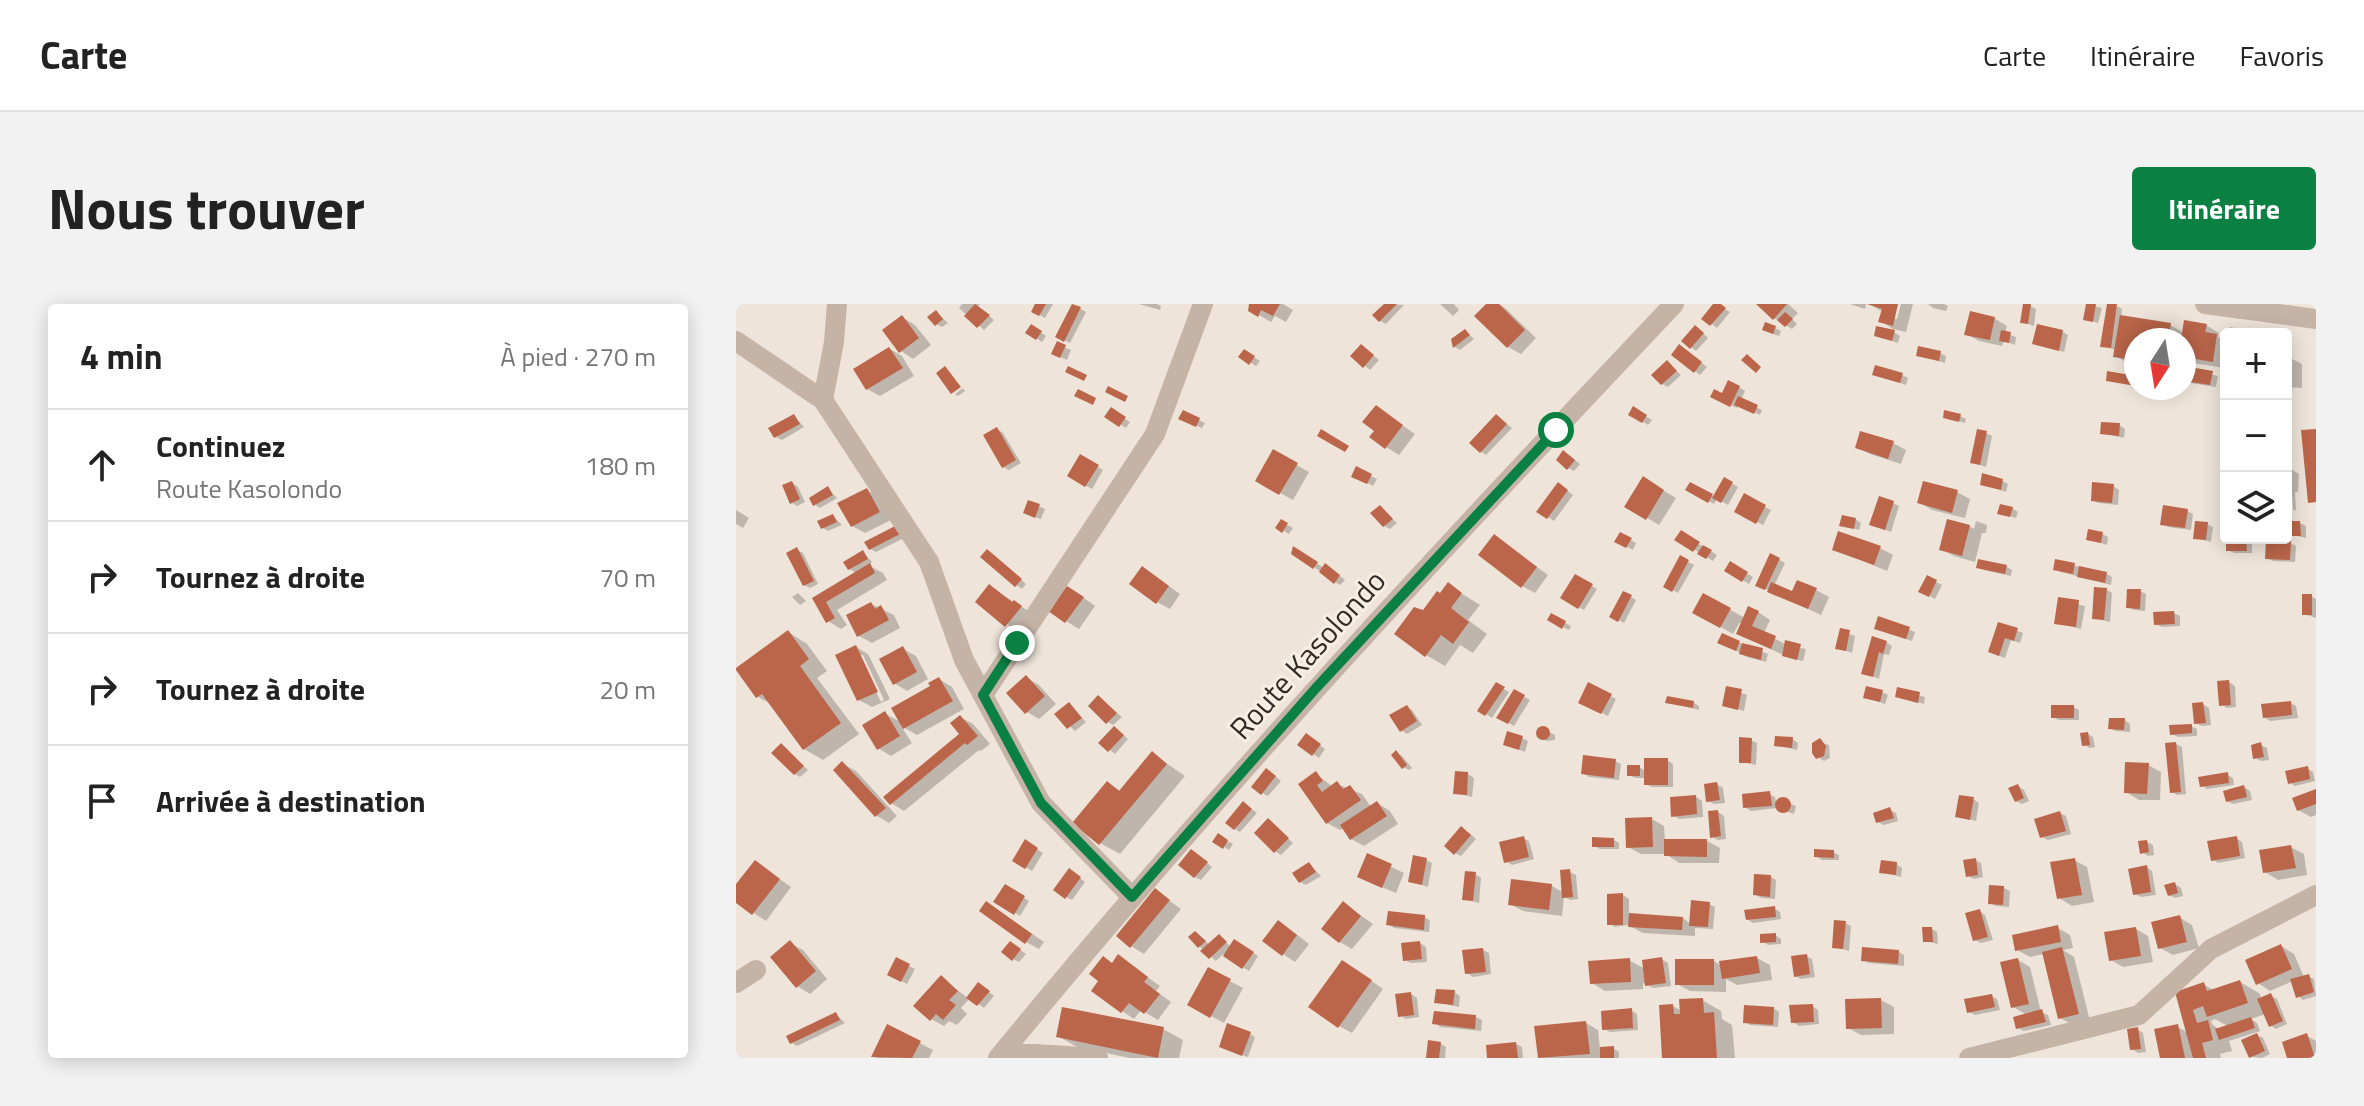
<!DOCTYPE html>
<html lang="fr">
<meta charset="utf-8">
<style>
:root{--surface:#fff;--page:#f2f2f2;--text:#222;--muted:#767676;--line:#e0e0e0;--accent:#0b8043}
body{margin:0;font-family:"Titillium Web",sans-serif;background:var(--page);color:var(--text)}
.controls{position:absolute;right:24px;top:24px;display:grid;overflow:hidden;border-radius:8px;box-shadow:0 4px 20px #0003}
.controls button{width:72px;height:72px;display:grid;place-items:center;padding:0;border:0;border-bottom:2px solid var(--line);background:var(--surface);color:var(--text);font:40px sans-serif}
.compass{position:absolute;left:1388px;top:24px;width:72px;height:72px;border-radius:50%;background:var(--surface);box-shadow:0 4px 20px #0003;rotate:192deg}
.stop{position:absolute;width:24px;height:24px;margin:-18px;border:6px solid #0b8043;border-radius:50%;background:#fff}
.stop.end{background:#0b8043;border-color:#fff;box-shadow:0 2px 8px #0008}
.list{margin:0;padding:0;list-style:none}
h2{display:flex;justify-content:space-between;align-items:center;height:104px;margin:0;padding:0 32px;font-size:34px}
h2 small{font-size:26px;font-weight:400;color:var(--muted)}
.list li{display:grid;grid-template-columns:52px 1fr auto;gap:24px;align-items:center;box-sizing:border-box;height:112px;padding:0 32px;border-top:2px solid var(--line)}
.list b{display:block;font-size:30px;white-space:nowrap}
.list p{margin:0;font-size:26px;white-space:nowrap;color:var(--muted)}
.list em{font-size:26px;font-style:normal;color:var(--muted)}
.icon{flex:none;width:44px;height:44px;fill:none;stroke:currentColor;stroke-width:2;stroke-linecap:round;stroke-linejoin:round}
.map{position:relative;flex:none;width:1580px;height:754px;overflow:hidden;border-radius:8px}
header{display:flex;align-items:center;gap:48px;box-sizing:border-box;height:112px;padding:0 40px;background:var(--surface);border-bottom:2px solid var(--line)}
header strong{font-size:38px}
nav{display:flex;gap:44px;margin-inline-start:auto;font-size:28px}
.intro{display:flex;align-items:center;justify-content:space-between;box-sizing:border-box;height:192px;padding:0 48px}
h1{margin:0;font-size:56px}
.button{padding:20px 36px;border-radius:8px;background:var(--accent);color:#fff;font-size:28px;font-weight:700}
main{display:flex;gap:48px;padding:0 48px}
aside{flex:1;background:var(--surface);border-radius:8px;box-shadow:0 4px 20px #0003}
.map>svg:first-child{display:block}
.shadow{fill:#0003;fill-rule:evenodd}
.building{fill:#bb664a}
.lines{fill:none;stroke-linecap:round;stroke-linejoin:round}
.minor{stroke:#c5b4a6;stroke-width:20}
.route{stroke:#0b8043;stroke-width:10}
.labels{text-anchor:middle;stroke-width:6;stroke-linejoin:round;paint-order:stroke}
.street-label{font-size:30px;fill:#322a26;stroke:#f7eee4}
</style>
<header>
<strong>Carte</strong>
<nav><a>Carte</a><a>Itinéraire</a><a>Favoris</a></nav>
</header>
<div class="intro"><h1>Nous trouver</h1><a class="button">Itinéraire</a></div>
<main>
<aside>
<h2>4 min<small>À pied · 270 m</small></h2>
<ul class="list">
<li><svg class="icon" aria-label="ahead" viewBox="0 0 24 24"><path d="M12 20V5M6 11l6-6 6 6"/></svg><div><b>Continuez</b><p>Route Kasolondo</p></div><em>180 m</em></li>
<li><svg class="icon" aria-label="right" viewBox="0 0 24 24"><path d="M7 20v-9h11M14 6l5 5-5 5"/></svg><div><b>Tournez à droite</b></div><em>70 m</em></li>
<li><svg class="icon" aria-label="right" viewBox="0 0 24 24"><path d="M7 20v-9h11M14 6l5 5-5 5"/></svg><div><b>Tournez à droite</b></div><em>20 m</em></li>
<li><svg class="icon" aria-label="arrive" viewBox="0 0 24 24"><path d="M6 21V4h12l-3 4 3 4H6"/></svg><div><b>Arrivée à destination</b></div></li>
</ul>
</aside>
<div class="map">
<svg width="1580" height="754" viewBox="0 0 1580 754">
<rect width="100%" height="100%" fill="#eee4d9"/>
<!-- shadow -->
<path class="shadow" d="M226 0H244L242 2 258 16 248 26 223 4Z
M302 0H317L309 14 297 7Z
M403 0H421L425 2 424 6Z
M515 0H547L557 6 550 18 539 12 535 18 514 6Z
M650 0 668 1 650 20 644 17Z
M704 0H718L723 6 717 12Z
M753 0H763L769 4 800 34 785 50 772 43Z
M980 0 994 8 981 24 968 14Z
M1023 0H1052L1062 9 1056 15 1061 20 1056 25 1038 14Z
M1114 0H1130L1129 5Z
M1133 0H1160L1158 15H1161L1165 0H1177L1170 28 1157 25 1145 17 1147 8Z
M1192 0H1208L1212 2 1210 7 1197 4Z
M1352 0 1366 4 1362 19 1349 15Z
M338 1 350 8 334 39 322 33Z
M1294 2 1300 5 1298 22 1286 18Z
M1381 2 1386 5 1385 13 1434 21 1448 29 1470 21 1483 29 1482 33 1490 37V93L1486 90 1489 64 1457 59 1448 53V36H1400V60L1392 59 1379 52 1380 46 1366 42Z
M200 8 212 19 206 23 200 20Z
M166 13 179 21 195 41 177 55 165 47Z
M1258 14 1271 22 1269 29 1280 33 1279 41 1268 37 1266 42 1243 37 1230 30Z
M296 22 310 32 306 38 292 28Z
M1494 23 1504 25 1513 30H1494Z
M1039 24 1045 27 1043 32 1034 29Z
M729 27 738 35 724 46 719 43 717 36Z
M965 27 972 34 960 47 955 43Z
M1158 28 1164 32 1162 39 1140 32Z
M1327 28 1332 31 1328 48 1298 39Z
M322 40 335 46 331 56 324 53Z
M154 45 166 52 178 72 144 92 131 85Z
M631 46 643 56 634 66 617 52Z
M950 46 971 63 964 71 959 67Z
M508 47 524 57 520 62 505 53Z
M1204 49 1210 52 1209 59 1182 51Z
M1550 52 1566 60V84L1550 83Z
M931 58 945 71 932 83 926 80Z
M1448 64 1482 72 1480 83 1448 78Z
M1138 70 1166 71 1172 74 1170 81Z
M1003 83 1009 87 1005 96 1026 106 1024 111 1002 101 1001 104 982 96Z
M227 84 229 87 222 92 219 90Z
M640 103 679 130 663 151 650 143 641 127Z
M898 105 916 116 912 121 895 110Z
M375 106 394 118 390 124 371 112Z
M58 112 68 123 46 136 40 133Z
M761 112 776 124 750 151 745 148Z
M1224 112 1230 115 1229 119 1209 113Z
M463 116 469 119 466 124 451 117Z
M1550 116 1554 119 1552 140H1550Z
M1383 121 1389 125 1388 134 1366 129Z
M261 125 267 129 285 159 273 166 267 163Z
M1250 129 1256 132 1250 163 1236 158Z
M1157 139 1170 146 1165 160 1134 150 1121 143Z
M538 148 573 168 557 196 522 177Z
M834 152 844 160 838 167 832 164Z
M345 153 367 166 356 185 333 172Z
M1550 162 1563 170 1562 188H1559L1560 206H1557L1556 188H1552L1553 206 1550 205Z
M621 165 641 175 637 182 618 172Z
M908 175 940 194 923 221 891 202Z
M989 175 1002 183 992 201 981 195 978 200 952 186 955 180 978 193Z
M1267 177 1272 180 1270 188 1246 180Z
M56 179 62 183 69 198 61 202 55 198Z
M1377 182 1383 186 1382 201 1362 199 1357 196Z
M828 184 837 191 818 217 803 207Z
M92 185 101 194 84 204 79 201Z
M131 186 144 193 155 216 129 229 116 222Z
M1221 188 1234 195 1229 214 1196 206 1183 198Z
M1008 192 1035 206 1027 221 1000 207Z
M293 198 309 205 305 215 295 212Z
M1157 199 1163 202 1155 228 1141 223Z
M644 203 661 219 654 225 648 222Z
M1276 204 1282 208 1280 214 1263 209Z
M0 206 13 214 7 224 0 220Z
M1451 207 1457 210 1455 226 1432 223 1426 220Z
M97 212 106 221 92 227 87 224Z
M1119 215 1125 219 1123 226 1106 221Z
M545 217 557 224 553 230 541 223Z
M1240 217 1251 221 1250 229H1246L1239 258 1218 252 1205 245 1233 222 1238 225Z
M1564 219 1570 222V234L1557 231Z
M1471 220 1477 223 1475 238 1459 234Z
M165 227 168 234 140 248 134 245Z
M945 229 981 251 977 257 941 235Z
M884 230 900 239 897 246 881 237Z
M1366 230 1372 233 1371 241 1352 235Z
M759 233 812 271 799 289 786 282Z
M1510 237 1516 240V249H1498L1492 246Z
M1554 239 1560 242 1559 258 1537 257 1531 254Z
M1144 244 1157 251 1151 267 1098 245Z
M558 245 588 264 596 265 609 276 604 281 599 278 578 263Z
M61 246 67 249 82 280 74 284 68 281Z
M127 248 136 258 132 261 147 269 151 276 101 306 111 321 105 325 92 317 78 295 121 269 113 265Z
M257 251 290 280 286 285 280 281Z
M1035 251 1049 259 1038 282 1057 290 1080 286 1093 293 1085 311 1021 281Z
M945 254 958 261 942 289 929 282Z
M1244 257 1271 263 1276 266 1275 272 1248 266 1243 263Z
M1321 257 1371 270 1376 273 1375 281 1325 268 1319 265Z
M995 260 1017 273 1013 280 991 266Z
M419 272 444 290 434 305 421 298Z
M840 272 861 285 848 306 827 294Z
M1192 274 1206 281 1199 295 1185 287Z
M712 281 744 301 732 316 751 330 737 349 724 341 709 362 690 351 687 308Z
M254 283 291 306 283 329 242 298Z
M1370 285 1376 289 1374 318 1358 314Z
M1404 287 1410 290 1409 307 1398 306 1392 303Z
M62 289 70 297 64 301 56 293Z
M888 289 900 296 888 319 876 312Z
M344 291 359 302 343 325 330 317Z
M968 291 1009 314 1022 308 1034 316 1028 329 1051 341 1070 345 1067 357 1054 354 1015 336 1004 318 997 330 959 308Z
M1575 292 1580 295V314L1568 310Z
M1323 296 1349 302 1345 325 1321 319Z
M135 300 158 311 164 324 136 339 123 332Z
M1438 309 1444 312V322L1426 323 1420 320Z
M816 311 835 322 833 326 813 316Z
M1143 314 1179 328 1176 337 1146 327Z
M1263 320 1287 329 1284 339 1275 336 1269 354 1260 351Z
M1105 327 1119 332 1116 349 1102 344Z
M52 328 71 340 91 367 81 374 123 430 87 456 68 445 35 400 22 393Z
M987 332 1032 350 1030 358 1011 353 990 341Z
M1150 338 1156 342 1153 351 1148 350 1143 375 1128 369Z
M120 343 132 350 154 395 136 403 123 396ZM122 351H127L148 396 145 398Z
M167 345 180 352 192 375 171 387 158 379Z
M291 374 303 381 320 400 303 415 291 408Z
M203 375 216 383 228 405 181 431 165 422 176 439 155 452 142 444 150 410 166 419Z
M1493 378 1499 382 1500 403 1491 404 1485 400Z
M761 381 773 388 756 414 744 406Z
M853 381 880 395 872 412 845 398Z
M991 384 1011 391 1008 407 988 401Z
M1162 386 1189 393 1188 400 1161 392Z
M779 387 794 396 778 422 763 413Z
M1146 388 1152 391 1149 400 1129 393Z
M362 393 386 413 377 421 372 418Z
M932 398 958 399 963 402V406Z
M1555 399 1560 402 1562 414 1534 417 1528 413Z
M333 400 350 418 339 427 321 410Z
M1467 400 1473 404 1475 421 1466 422 1460 419Z
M671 403 676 406 686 421 671 430 665 426Z
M1337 403 1343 406V416H1323L1317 413Z
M224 413 237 420 254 440 245 447 243 446 168 507 155 499 226 431Z
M1389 416 1394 420V428L1380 427 1374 424Z
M1455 422 1461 425V432L1442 433 1436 430Z
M805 424 819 431V436L811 437 805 434 802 427Z
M384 428 392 435 379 450 365 439Z
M1352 430 1357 433 1359 443 1354 444 1348 441Z
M786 434 792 437 789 448 769 440Z
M576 435 589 445 583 454 577 450Z
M1056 435 1062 439 1061 446 1040 441Z
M1015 436 1021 439 1020 461 1005 458Z
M1080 437 1093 441 1094 454 1088 457 1082 453Z
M1440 440 1446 443 1450 490 1441 491 1436 488Z
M45 441 72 466 64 473 59 470Z
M1525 441 1531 444 1533 456 1525 457 1519 454Z
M661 449 666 452 676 464 673 466 667 463Z
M417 450 449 472 384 550 364 539 371 479 385 487Z
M931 456 937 460V483H916L910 480V474H899L893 471 903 463 910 467Z
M879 457 885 460 883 476 853 473 847 469Z
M107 460 120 467 161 512 153 519 141 512Z
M1412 461 1425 468 1424 496H1403L1390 488Z
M1571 464 1577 468 1579 477 1559 482 1553 478Z
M537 470 545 477 532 492 526 489Z
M580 470 597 483 601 480 626 490 635 503 641 499 654 507 662 520 628 542 615 535 608 524 604 526 591 519 564 481Z
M732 470 738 474 736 493 719 489Z
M1492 471 1497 474 1498 481 1471 485 1466 481Z
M981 480 987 484 989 499 978 500 972 497Z
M1282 482 1288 486 1293 497 1286 500 1280 497Z
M1508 483 1514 487 1516 496 1497 500 1491 497Z
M1580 488V511L1575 513 1562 506Z
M1033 490 1039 493 1041 504 1015 507 1009 503Z
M960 493 966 497 967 513 943 515 937 511Z
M1237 495 1243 499 1240 517 1222 512Z
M1045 496 1060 502 1058 510 1046 506 1042 500Z
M513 503 521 509 504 528 499 525Z
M1154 506 1160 509 1162 517 1148 521 1142 518Z
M982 508 988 512 990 535 982 536 976 533Z
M1324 509 1330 512 1335 530 1312 536 1306 533Z
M916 515 928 522 929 537H971L984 544 983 559H943L930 550H905L892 543Z
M533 517 557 539 545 551 539 547Z
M732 528 740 535 725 552 719 549Z
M483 532 497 540 493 546 479 537Z
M787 534 793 537 798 555 776 561 770 557Z
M1500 534 1506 538 1509 554 1482 559 1477 555Z
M878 536 883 539V545H864L858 542Z
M290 538 307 549 296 567 278 556Z
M1411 538 1417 541 1418 551 1412 552 1406 548Z
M1555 543 1568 550 1571 571 1542 576 1529 568Z
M1097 548 1103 551V556H1086L1080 552Z
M461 551 476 563 465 576 459 573Z
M632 552 668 569 660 589 636 579Z
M690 556 696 559 692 583 674 577Z
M1239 556 1245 559 1247 573 1238 575 1232 572Z
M1338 556 1351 563 1358 598 1336 602 1323 594Z
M19 558 55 583 30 617 0 597V583Z
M573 560 585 572 570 581 564 578Z
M1160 560 1166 564 1165 573 1146 568Z
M1410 563 1416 567 1420 591 1405 593 1399 590Z
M834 568 840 571 842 595 834 596 828 593 826 612 787 607 774 600 816 582 828 589Z
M339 570 349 578 336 596 330 593Z
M739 570 745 574 743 599 728 595Z
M1035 573 1040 576 1039 595 1025 594 1019 590Z
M1439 580 1445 584 1447 592 1439 594 1433 591Z
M269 582 293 597 284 612 260 597Z
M1268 584 1274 587 1273 603 1260 602 1254 599Z
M420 587 445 605 408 650 395 642Z
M887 591 893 595V611L947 614 955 620 973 600 979 603 977 625 959 624V632L907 629 892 621 879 623 873 619Z
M607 599 637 620 616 645 604 638Z
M1038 604 1044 608 1045 615 1017 619 1011 615Z
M263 607 308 638 303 645 290 638Z
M1244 607 1249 611 1257 636 1245 639 1239 636Z
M689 613 694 617 693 628 658 624 652 620Z
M1443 613 1456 621 1463 644 1437 651 1424 644Z
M1109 619 1115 622 1113 647 1098 643Z
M1322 624 1334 631 1337 644 1327 646 1338 653 1354 717 1337 721 1324 714 1308 650 1294 653 1281 646Z
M1196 625 1201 628 1202 640 1189 637Z
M1400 625 1412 632 1417 658 1387 663 1375 656Z
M555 626 573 640 559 658 547 650Z
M460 629 474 641 483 632 495 643 499 637 522 652 513 667 487 650 480 657 463 642Z
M1039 631 1045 635V640L1032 641 1026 637Z
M54 639 67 646 91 675 74 690 61 682Z
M684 639 690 643 691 658 675 659 669 656Z
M1545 642 1558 650 1568 673 1572 672 1578 675 1580 692 1567 696 1562 692 1557 677 1534 687 1522 679Z
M280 643 290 650 283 658 277 655Z
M747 646 753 649 755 670 737 673 731 669Z
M1163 648 1168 651V662L1133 659 1127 656Z
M1070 652 1076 655 1079 673 1065 675 1059 672Z
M383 653 424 682 420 687 435 698 422 716 405 706 398 715 386 707 377 661Z
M1021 654 1034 661 1036 676 1001 681 990 675V688L954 687 941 680 978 657 986 662Z
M926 655 932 659 935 682 917 684 907 679V685L869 687 856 679 893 656 909 665Z
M161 656 179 665 171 680 153 670Z
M1282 656 1294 663 1305 708 1312 711 1315 721 1288 727 1282 724 1291 711 1277 703Z
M619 665 647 685 616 729 603 722Z
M473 666 507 684 488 719 454 701Z
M205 674 232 694 248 684 258 692 248 704 234 694 225 704 231 710 221 721 213 717 208 722 195 715Z
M1504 678 1523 689 1526 695 1535 692 1541 695 1551 720 1540 725 1534 721 1530 710 1515 715 1521 719 1524 727 1493 737 1496 747 1484 750 1485 754H1426L1442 723 1452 729 1442 689 1468 681 1478 686ZM1479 715 1493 723 1484 726 1477 721 1475 717Z
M718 688 724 692 723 703 700 698Z
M675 690 681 694 683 713 670 715 664 711Z
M1255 692 1261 695 1264 706 1239 711 1233 708Z
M966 696 985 707 986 715 996 721 999 754H931L937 702 946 707Z
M1145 696 1158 703V730L1125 731 1112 724Z
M1076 702 1082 706 1083 720 1063 722 1057 718Z
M1037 704 1043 708 1042 723 1014 721 1009 718Z
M895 706 901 710 902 726 874 728 868 725Z
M100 710 109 719 61 742 56 739Z
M740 713 746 716 745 727 704 723 699 719Z
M850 719 862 726 864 745 877 744 883 748V754H804L801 724Z
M427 725 447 736 443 754H394L341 743 322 732Z
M1401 725 1407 729 1410 748 1402 749 1396 745Z
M514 730 519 733 512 753 491 746Z
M1521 731 1527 734 1534 750 1526 754 1515 753Z
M1571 732 1580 737V754H1554Z
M184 739 197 746 193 754H141L137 752Z
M705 740 710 743 709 754H692Z
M780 740 786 743 787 754H753Z"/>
<!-- building -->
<path class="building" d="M239 0 254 11 241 24 228 12Z
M299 0H310L303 12 295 8Z
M336 0 345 3 328 38 319 33Z
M513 0H544L537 12 525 6 522 13 512 7Z
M648 0H661L643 18 636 11Z
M750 0H763L789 26 771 44 738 12Z
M977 0H985L990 4 974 22 965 15Z
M1020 0H1051L1037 16Z
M1131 0H1162L1157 22 1142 18 1146 5Z
M1287 0H1295L1292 20 1284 19Z
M1350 0H1360L1357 18 1347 16Z
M1371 0H1381L1375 44 1364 43Z
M200 6 207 15 199 22 191 13Z
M1234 7 1259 13 1254 36 1228 31Z
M1049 8 1057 15 1049 23 1041 16Z
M166 11 183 34 163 49 146 26Z
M1384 11 1435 19 1432 36H1400V56L1377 53Z
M1448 16 1471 20 1469 28 1481 30 1477 58 1448 53V36H1445Z
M1029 18 1040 22 1037 30 1026 26Z
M295 20 306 27 300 36 289 29Z
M1301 20 1327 26 1323 47 1296 40Z
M959 21 968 29 954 45 945 37Z
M1140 22 1159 26 1156 37 1138 32Z
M729 25 734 31 717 44 715 35Z
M1265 26 1275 28 1273 39 1263 37Z
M321 37 330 41 324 54 315 50Z
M625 40 638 51 627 64 614 52Z
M943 40 966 58 958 69 935 51Z
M1182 42 1205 47 1203 57 1180 52Z
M153 43 167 64 130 86 117 65Z
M508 45 519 52 513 61 502 53Z
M1011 50 1025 63 1020 69 1005 56Z
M931 56 941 67 925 81 915 71Z
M1488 57H1490V92L1484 91Z
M1139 61 1167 69 1164 79 1136 71Z
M209 62 225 83 215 90 200 69Z
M332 62 351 71 348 77 329 68Z
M1448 62 1477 67 1474 81 1448 77Z
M1371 67 1400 72V82L1370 77Z
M992 76 1004 82 994 103 974 93 978 85 986 89Z
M372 82 392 92 389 98 369 88Z
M342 85 360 94 357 101 338 92Z
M1002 92 1022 101 1018 110 998 101Z
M640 101 667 121 649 145 633 133 638 127 626 118Z
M897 102 911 111 906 119 892 111Z
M375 103 390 113 383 123 368 113Z
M447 106 464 114 460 123 442 115Z
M1208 106 1225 110 1223 118 1207 114Z
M58 110 64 120 38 134 32 124Z
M760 110 771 120 744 149 733 139Z
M1365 118 1384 119 1383 132 1364 130Z
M261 123 280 156 266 164 247 131Z
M585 125 613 142 609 148 581 132Z
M1241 125 1251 127 1244 161 1234 159Z
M1580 125V198L1572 199 1565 126Z
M1124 127 1158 137 1152 155 1119 144Z
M537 145 562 159 543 191 519 177Z
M827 146 839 156 831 166 820 156Z
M344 150 363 161 349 183 331 172Z
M620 162 636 170 631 180 615 173Z
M1246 169 1267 175 1265 186 1244 181Z
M907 172 928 186 910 216 888 203Z
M988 173 997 178 985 199 976 194Z
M56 177 64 195 54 200 46 181Z
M1187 177 1222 186 1216 209 1181 199Z
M822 178 832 186 811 215 800 208Z
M954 178 977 190 972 199 949 186Z
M1356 178 1378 180 1376 199 1355 197Z
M92 182 97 191 77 202 73 194Z
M131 184 144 208 115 223 101 199Z
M1008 189 1030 201 1020 220 998 208Z
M1143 192 1158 197 1149 226 1133 221Z
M292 196 304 200 299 214 287 209Z
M1264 200 1277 203 1274 213 1261 210Z
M644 201 657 215 647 223 634 209Z
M1427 201 1452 205 1449 224 1424 221Z
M97 210 101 218 85 225 81 217Z
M1106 211 1120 214 1118 225 1103 222Z
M545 215 552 219 546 229 539 224Z
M1211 215 1234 221 1226 252 1203 246Z
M1459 217 1472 218 1470 236 1457 235Z
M1555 217H1564L1565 232H1555Z
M159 222 164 230 133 246 128 238Z
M1352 225 1367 228 1365 239 1350 236Z
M945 226 964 238 957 248 938 236Z
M1102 227 1145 242 1138 261 1096 246Z
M884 228 896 234 890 244 878 238Z
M758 230 801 263 785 284 742 251Z
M1490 235H1510L1511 247H1490Z
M1530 236 1555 237 1554 256 1529 255Z
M967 241 976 246 970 255 961 250Z
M557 242 582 258 577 265 555 250Z
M61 243 78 277 67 282 50 249Z
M251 245 286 275 279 283 244 253Z
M127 246 132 255 112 266 107 258Z
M1034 249 1044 254 1029 286 1019 282Z
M944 251 953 256 936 288 927 283Z
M1242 255 1271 261 1269 270 1240 264Z
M1319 255 1339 259 1337 270 1317 266Z
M994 257 1012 268 1006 278 988 267Z
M134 259 139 269 90 298 99 314 90 319 76 294Z
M589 259 604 271 598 280 583 268Z
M406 262 433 282 420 300 393 280Z
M1343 262 1371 268 1369 279 1341 273Z
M839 270 857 280 842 305 824 294Z
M1191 271 1201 276 1193 293 1182 288Z
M1061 276 1081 284 1072 305 1031 288 1035 278 1056 287Z
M712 278 726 289 715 304 733 318 717 340 705 331 689 353 658 330 678 303 687 306 701 287 704 289Z
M253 280 276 298 278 296 286 302 269 323 239 298Z
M331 282 348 293 329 319 312 307Z
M1358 283 1371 284 1368 316 1356 315Z
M1391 285H1405L1404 305 1390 304Z
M887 287 896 291 882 318 873 313Z
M967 289 995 304 984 324 956 309Z
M1566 290H1576V311H1566Z
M1322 293 1343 296 1340 323 1318 320Z
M135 298 139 305 145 301 153 316 121 333 110 311Z
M1012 302 1023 307 1016 322 1040 332 1035 345 1000 330Z
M1438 307 1439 320 1418 321 1417 308Z
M815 309 830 317 826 325 811 316Z
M1142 312 1174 323 1170 335 1138 325Z
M1262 318 1282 324 1278 337 1269 334 1263 352 1252 348Z
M1104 324 1114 326 1110 347 1099 345Z
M52 326 73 355 64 362 105 419 67 446 26 390 20 394 0 366V364Z
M986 329 1004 337 1000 347 981 339Z
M1136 332 1151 337 1147 350 1143 348 1137 373 1125 370Z
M1049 336 1065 340 1061 356 1046 352Z
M1006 339 1027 344 1025 356 1003 350Z
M120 341 142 388 121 397 99 351Z
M167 342 181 368 157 381 143 355Z
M290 371 309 392 289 410 270 389Z
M203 373 217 397 167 425 155 404 194 382 192 379Z
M1493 376 1495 401 1483 402 1481 377Z
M760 378 769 383 749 412 741 407Z
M852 378 876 390 865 410 842 399Z
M990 382 1006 385 1002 406 986 402Z
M1130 382 1147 386 1144 398 1127 394Z
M1161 383 1184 388 1182 399 1159 393Z
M778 385 789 391 772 420 760 414Z
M362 391 381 409 370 420 352 402Z
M931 392 958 397 957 404 929 399Z
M1555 397 1556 411 1527 414 1525 400Z
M333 398 346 414 331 425 318 410Z
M1467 398 1470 419 1458 420 1456 399Z
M671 401 681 417 664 428 653 411Z
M1315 401H1338V414H1315Z
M149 407 164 432 141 446 126 421Z
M224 411 242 432 231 441 229 439 154 501 147 493 223 430 214 419Z
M1373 414H1389L1388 426 1372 425Z
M1456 420V429L1434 431 1433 421Z
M800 429a7 7 0 1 1 14 0a7 7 0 1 1-14 0Z
M378 422 388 431 372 448 362 439Z
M771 427 787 432 783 446 767 441Z
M1352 428 1354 441 1346 442 1344 429Z
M570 429 585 440 576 452 561 441Z
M1039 432 1057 433 1056 444 1038 442Z
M1003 433 1016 434 1015 459H1003Z
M1084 434 1090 442 1088 452 1080 455 1076 449V439Z
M1440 438 1445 488 1434 489 1429 439Z
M1525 438 1528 453 1517 455 1515 441Z
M45 439 68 462 58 471 35 449Z
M660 446 671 461 666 465 655 451Z
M416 447 431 460 363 541 336 519 371 477 383 487Z
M847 451 880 455 878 474 845 470Z
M908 454H932V481H908Z
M106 457 150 504 139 513 97 466Z
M1389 458 1413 459 1411 490 1388 489Z
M891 461H904V472H891Z
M1572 462 1574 475 1552 480 1549 467Z
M530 464 540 472 525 491 515 483Z
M580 467 587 477 581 481 586 488 601 477 607 485 614 481 625 496 590 520 562 480Z
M719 467 732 468 731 491 717 490Z
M1492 468 1493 479 1464 483 1462 473Z
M981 478 984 496 970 498 968 480Z
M1282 480 1288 494 1279 498 1272 484Z
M1508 481 1511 493 1490 498 1487 487Z
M1580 485V500L1561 507 1556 494Z
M1034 487 1036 502 1007 504 1006 490Z
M960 491 961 510 935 513 934 493Z
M1223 491 1238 493 1234 516 1219 513Z
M1039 501a8 8 0 1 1 16 0a8 8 0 1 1-16 0Z
M507 497 516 505 498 526 489 519Z
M641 497 651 512 614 536 604 521Z
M1154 503 1158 514 1140 519 1137 509Z
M982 506 985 532 974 534 972 507Z
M1324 507 1330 527 1304 534 1298 515Z
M916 513 917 543 890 544 889 514Z
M532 514 553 534 538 549 518 529Z
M725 522 735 531 718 551 708 542Z
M482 529 492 536 487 545 476 538Z
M788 532 793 553 768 559 763 538Z
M1501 532 1504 552 1475 557 1471 537Z
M856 533 878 534V543H856Z
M289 535 302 544 289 565 276 557Z
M928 535H971V553L928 552Z
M1411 536 1413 548 1404 550 1402 537Z
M1555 541 1560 564 1527 569 1523 546Z
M455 545 472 558 458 574 442 561Z
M1078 545 1098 546V554L1078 553Z
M631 549 656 560 646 584 621 573Z
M677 551 691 554 686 581 672 578Z
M1240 554 1242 571 1230 573 1227 556Z
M1339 554 1346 591 1321 595 1314 558Z
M19 556 44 575 16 611 0 599V580Z
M1145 556 1161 558 1160 571 1143 569Z
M573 558 580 568 563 579 556 569Z
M1411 561 1415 588 1397 591 1392 565Z
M333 564 345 573 329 595 317 586Z
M834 565 837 593 826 594 824 566Z
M729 567 740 568 737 597 726 596Z
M1018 570 1035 571 1034 593 1017 591Z
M775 575 816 580 813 606 772 601Z
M1439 578 1442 589 1432 592 1428 581Z
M269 580 289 592 278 611 257 598Z
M1253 581 1268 582 1267 601 1252 600Z
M419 584 434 596 394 644 380 632Z
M887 589V621H871V590Z
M955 596 974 598 972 623 953 622Z
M250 597 296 630 289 640 243 607Z
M607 597 625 612 603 639 585 625Z
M1039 602 1040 613 1010 616 1008 606Z
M1244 605 1252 633 1237 637 1229 609Z
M652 607 689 611 688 626 650 621Z
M893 609 947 613 946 626 892 623Z
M1444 611 1451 638 1422 645 1415 618Z
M542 616 561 631 546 652 526 637Z
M1098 616 1110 617 1107 645 1096 644Z
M1322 621 1325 638 1279 647 1276 631Z
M1186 623H1196L1197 638H1187Z
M1400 623 1405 652 1373 657 1368 628Z
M459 627 470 637 462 644 452 633Z
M1040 629V638L1024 639V630Z
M483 630 491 638 473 655 464 647Z
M498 635 518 648 506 665 487 652Z
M54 636 80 667 60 684 34 653Z
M274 637 285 645 276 657 265 648Z
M684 637 686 655 667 657 665 639Z
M1545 640 1556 665 1520 681 1509 656Z
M1126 643 1163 646 1162 660 1125 657Z
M1326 643 1343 710 1322 715 1306 648Z
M747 644 750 668 729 670 726 646Z
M382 650 412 673 408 678 424 690 408 710 393 699 385 709 355 687 362 677 353 670 367 652 376 659Z
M1071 650 1074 670 1058 673 1055 652Z
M1021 652 1024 669 986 675 983 657Z
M160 653 174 660 165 678 151 671Z
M926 653 930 679 909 682 906 656Z
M894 654 895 678 854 680 852 657Z
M1282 654 1293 700 1275 704 1264 658Z
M939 655H978V681H939Z
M606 656 636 676 602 724 572 703Z
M472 663 495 675 474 714 451 701Z
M1573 670 1578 688 1560 694 1554 675Z
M205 671 222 687 213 696 220 701 207 716 200 710 194 717 177 702Z
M1504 676 1512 699 1471 713 1467 702 1457 706 1461 719 1472 716 1477 736 1466 739 1470 754H1457L1439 688 1468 678 1471 687Z
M242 678 254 687 241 702 230 694Z
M700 685 719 686 717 701 698 699Z
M675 688 678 711 662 713 659 690Z
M1535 689 1547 717 1533 723 1521 695Z
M1256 690 1259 703 1231 709 1228 695Z
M967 694 968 709 978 708 981 754H926L923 701 937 700 938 710H944L943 695Z
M1145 694 1146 724 1110 725 1109 695Z
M1077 700 1078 718 1055 719 1053 701Z
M1008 701 1038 703 1037 721 1007 719Z
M326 703 428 723 422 754 320 733Z
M896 704 897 724 866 726 865 707Z
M1306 705 1310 718 1280 725 1277 713Z
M698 707 740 711 739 725 696 720Z
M100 708 104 716 54 740 50 732Z
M1515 713 1519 724 1483 736 1479 725Z
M850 717 854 750 802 754 798 722Z
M491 719 515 728 506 752 483 743Z
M151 720 185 737 176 754 135 753Z
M1442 720 1449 754H1424L1418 725Z
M1402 723 1405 745 1394 746 1391 725Z
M1521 729 1529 747 1513 754 1505 736Z
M1571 729 1579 754H1551L1546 738Z
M692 736 705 738 703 754H690Z
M780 738 782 754H751L750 741Z
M878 742V754H864V743Z"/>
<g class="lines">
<!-- minor -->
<path class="minor" d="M1469 0 1580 15
M0 37 87 96 193 258 228 356 305 499 396 593
M87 96 98 38 101 0
M247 391 419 130 467 0
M0 679 20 666
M267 748 362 754
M262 754C476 492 706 245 938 0
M1233 754 1403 711 1475 645 1580 591"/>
</g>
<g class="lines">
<!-- route -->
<path class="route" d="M281 339 247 391 305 499 396 593 580 384 820 126"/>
</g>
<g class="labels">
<!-- street labels -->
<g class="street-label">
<text transform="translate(572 351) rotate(-48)" y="10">Route Kasolondo</text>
</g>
</g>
</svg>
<div class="controls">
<button>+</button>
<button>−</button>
<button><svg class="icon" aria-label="layers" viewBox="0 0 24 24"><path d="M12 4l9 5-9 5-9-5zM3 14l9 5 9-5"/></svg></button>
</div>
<svg class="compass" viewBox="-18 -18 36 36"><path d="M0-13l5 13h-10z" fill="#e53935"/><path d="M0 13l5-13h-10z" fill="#767676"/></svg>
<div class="stop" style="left:820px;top:126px"></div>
<div class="stop end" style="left:281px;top:339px"></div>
</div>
</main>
